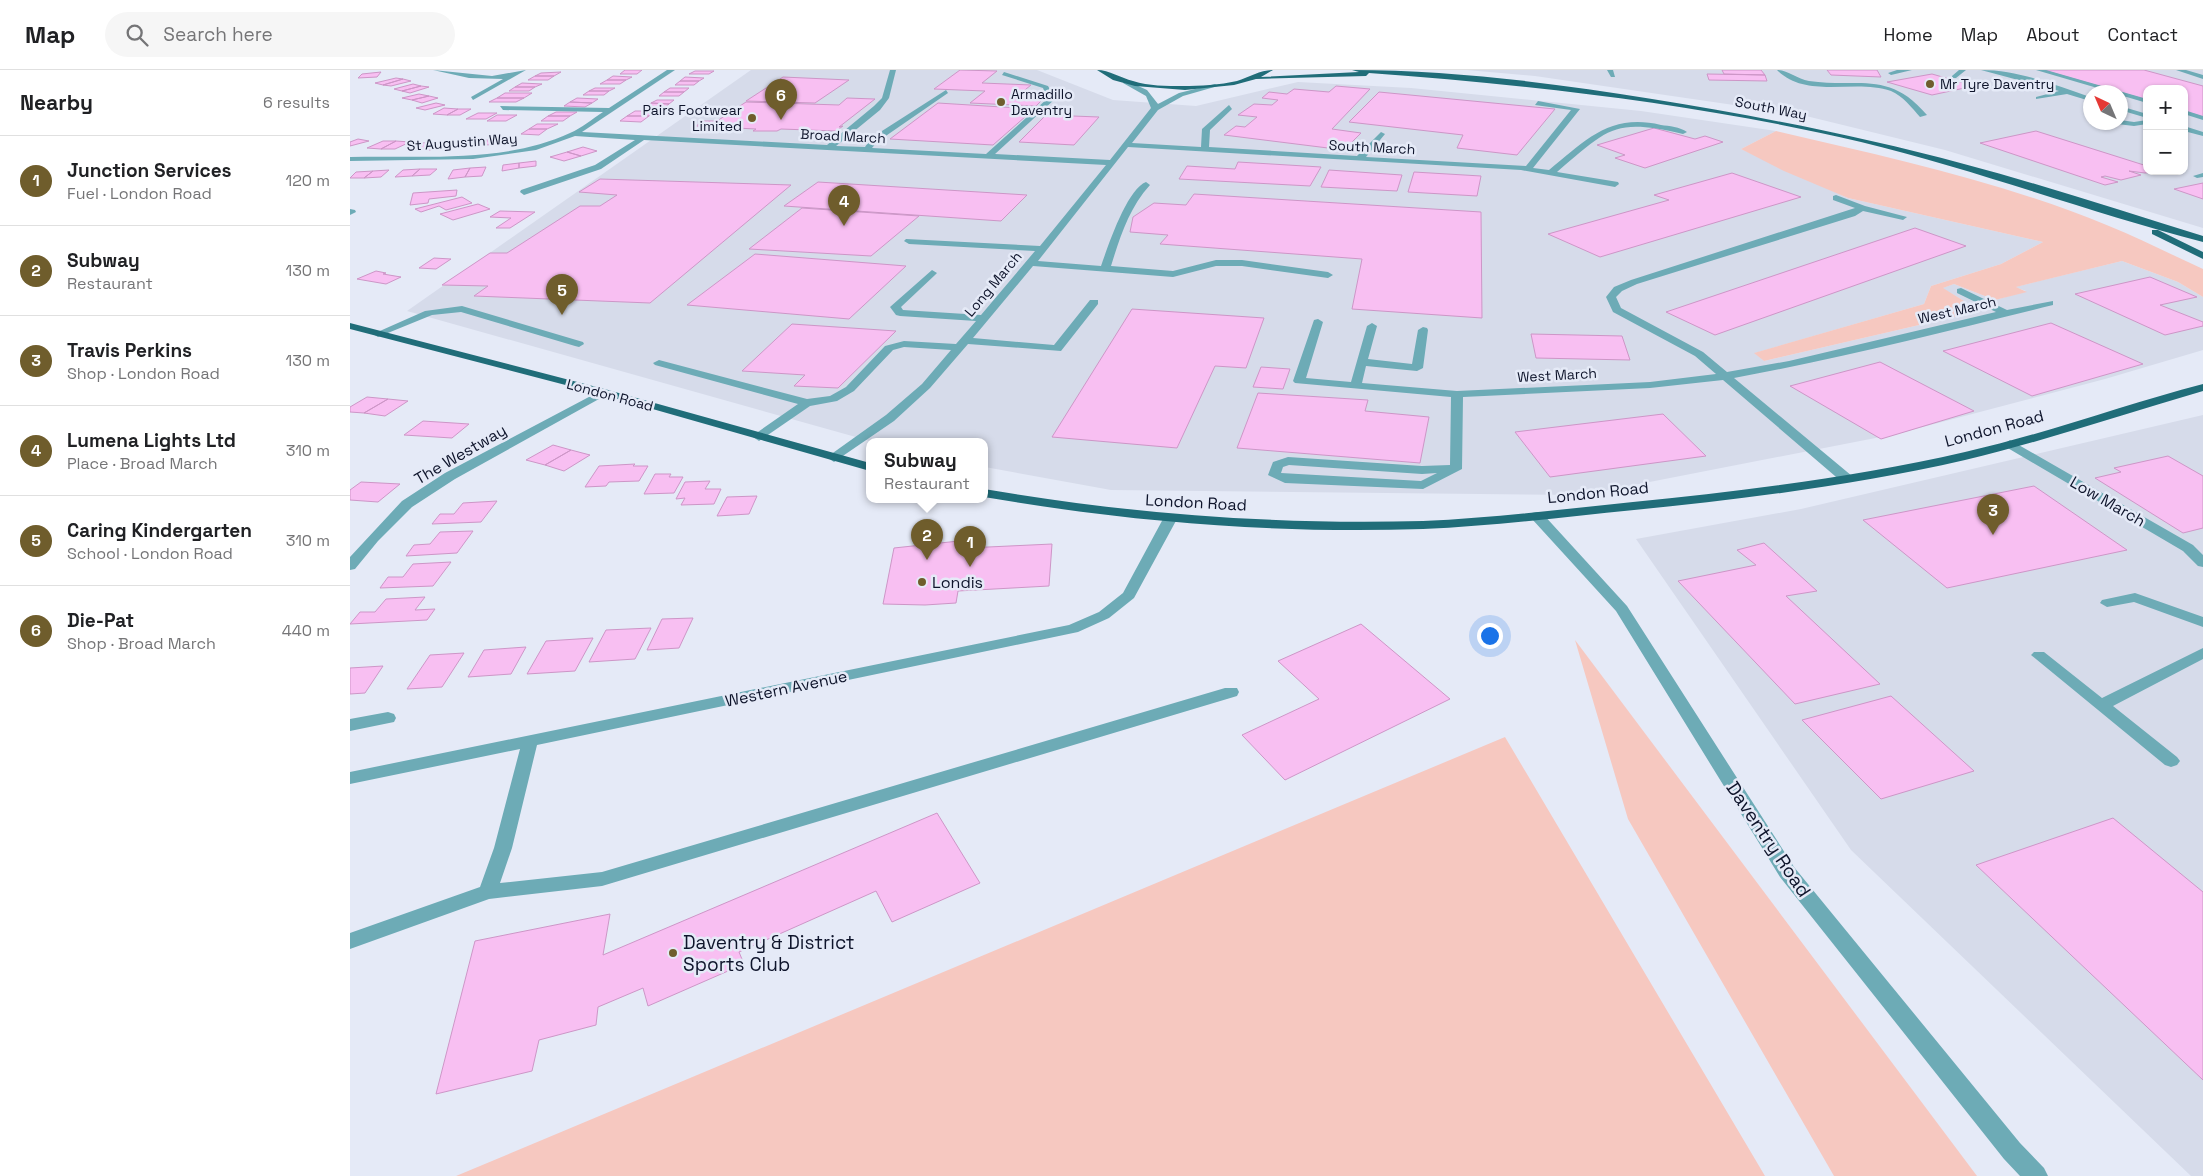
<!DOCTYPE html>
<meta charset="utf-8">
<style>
:root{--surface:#fff;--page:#f6f6f6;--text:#202124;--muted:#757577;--line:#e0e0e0;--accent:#6f5d2c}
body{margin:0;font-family:"Space Grotesk",sans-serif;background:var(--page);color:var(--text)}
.controls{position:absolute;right:15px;top:15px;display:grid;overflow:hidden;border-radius:10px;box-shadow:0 1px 4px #0004}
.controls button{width:45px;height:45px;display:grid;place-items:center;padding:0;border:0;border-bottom:1px solid var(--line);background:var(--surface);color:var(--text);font:25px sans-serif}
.compass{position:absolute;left:1733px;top:15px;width:45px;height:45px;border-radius:50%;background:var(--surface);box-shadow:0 1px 4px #0004;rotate:316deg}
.you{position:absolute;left:1139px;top:565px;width:18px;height:18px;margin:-12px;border:4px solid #fff;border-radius:50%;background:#1a73e8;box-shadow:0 0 0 8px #1a73e833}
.badge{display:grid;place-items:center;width:32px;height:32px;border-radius:50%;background:var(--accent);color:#fff;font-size:16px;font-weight:700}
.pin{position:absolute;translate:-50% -41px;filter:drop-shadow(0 1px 2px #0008)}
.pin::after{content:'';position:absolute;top:26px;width:18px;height:15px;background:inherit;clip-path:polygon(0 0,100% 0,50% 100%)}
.popup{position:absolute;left:516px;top:368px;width:122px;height:65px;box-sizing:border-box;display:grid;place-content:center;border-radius:10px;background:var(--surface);filter:drop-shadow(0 1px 4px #0005);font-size:16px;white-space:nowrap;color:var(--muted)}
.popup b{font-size:19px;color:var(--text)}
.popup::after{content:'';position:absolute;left:50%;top:100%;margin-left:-10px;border:10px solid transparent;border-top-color:var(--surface)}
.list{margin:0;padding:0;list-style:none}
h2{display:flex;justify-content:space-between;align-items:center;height:65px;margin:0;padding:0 20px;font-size:21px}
h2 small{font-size:16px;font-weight:400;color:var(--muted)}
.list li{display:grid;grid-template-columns:32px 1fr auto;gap:15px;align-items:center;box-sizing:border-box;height:90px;padding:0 20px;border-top:1px solid var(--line)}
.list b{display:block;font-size:19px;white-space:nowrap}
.list p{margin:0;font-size:16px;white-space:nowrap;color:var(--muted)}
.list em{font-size:16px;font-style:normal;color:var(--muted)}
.icon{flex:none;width:28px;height:28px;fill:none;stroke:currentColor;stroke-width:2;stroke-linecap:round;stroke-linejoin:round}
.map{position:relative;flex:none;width:1853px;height:1106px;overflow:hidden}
header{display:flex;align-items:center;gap:30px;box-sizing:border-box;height:70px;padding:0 25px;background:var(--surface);border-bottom:1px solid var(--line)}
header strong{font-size:24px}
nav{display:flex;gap:28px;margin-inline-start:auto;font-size:18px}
.search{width:350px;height:45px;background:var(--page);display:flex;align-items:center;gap:12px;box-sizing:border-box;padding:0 18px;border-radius:28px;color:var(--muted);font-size:19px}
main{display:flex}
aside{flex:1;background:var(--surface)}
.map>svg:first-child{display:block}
.built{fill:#d6dbea;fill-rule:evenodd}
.green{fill:#f6c8c0}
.building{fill:#f8bff2;stroke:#cd96c7}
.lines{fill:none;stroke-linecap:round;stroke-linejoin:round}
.minor{fill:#6dabb6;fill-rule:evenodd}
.major{fill:#206d79;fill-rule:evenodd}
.poi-dot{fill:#6f5d2c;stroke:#e5eaf7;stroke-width:2}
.labels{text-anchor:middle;stroke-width:5;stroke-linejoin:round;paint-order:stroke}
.far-poi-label{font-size:14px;fill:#0e142b;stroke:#e5eaf7;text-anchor:start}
.far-street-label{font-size:14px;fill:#0e142b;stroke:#e5eaf7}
.street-label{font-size:16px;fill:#0e142b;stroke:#e5eaf7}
.poi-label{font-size:16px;fill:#0e142b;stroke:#e5eaf7;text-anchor:start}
.near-street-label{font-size:19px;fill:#0e142b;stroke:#e5eaf7}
.near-poi-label{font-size:19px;fill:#0e142b;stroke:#e5eaf7;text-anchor:start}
</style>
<header>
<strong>Map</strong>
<div class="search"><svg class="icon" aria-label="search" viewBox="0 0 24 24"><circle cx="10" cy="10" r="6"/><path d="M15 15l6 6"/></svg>Search here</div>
<nav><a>Home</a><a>Map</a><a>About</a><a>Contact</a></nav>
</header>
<main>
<aside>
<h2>Nearby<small>6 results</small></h2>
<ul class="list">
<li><span class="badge">1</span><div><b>Junction Services</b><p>Fuel · London Road</p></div><em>120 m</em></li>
<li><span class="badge">2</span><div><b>Subway</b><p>Restaurant</p></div><em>130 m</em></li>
<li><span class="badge">3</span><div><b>Travis Perkins</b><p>Shop · London Road</p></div><em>130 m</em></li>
<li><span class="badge">4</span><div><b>Lumena Lights Ltd</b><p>Place · Broad March</p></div><em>310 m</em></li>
<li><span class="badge">5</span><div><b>Caring Kindergarten</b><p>School · London Road</p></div><em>310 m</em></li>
<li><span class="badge">6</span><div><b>Die-Pat</b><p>Shop · Broad March</p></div><em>440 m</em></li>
</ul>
</aside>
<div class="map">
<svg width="1853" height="1106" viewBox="0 0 1853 1106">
<rect width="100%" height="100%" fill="#e5eaf7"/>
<!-- built -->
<path class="built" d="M401 0H687L763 30 846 36 948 12 1061 18 1291 41 1426 61 1391 79 1498 128 1693 172 1651 194 1581 216 1574 234 1405 283 1414 291 1621 243 1614 231 1592 218 1604 214 1645 230 1676 221 1665 217 1772 191 1828 212 1853 227V280L1755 309 1546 364 1233 425 761 420 635 397 634 371H520L57 241Z
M1117 0H1853V158L1595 80 1452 45 1185 6ZM1797 19H1834V101H1797ZM1740 22H1770V52H1740Z
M1853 345V1106H1841L1501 780 1286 469 1451 439Z"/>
<!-- green -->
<path class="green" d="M1426 61C1538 87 1653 112 1759 156 1791 169 1822 185 1853 199V227L1828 212 1772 191 1666 217 1677 222 1645 230 1604 214 1593 218 1614 231 1621 243 1414 291 1404 283 1574 234 1581 216 1651 194 1693 172 1498 128 1434 101 1391 79Z
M1225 570 1627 1106H1484L1278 749Z
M1155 667 1415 1106H106Z"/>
<!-- building -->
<path class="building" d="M275 0H292L287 4H270Z
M610 0 647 1 632 13 681 15 665 28 693 29 686 36 620 33 635 21 584 19Z
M1372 0H1411L1415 5 1374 4Z
M1477 0H1527L1531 7 1481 5Z
M1693 0H1794L1853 16V47L1834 41V19H1797V30Z
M345 1H364L359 4H339Z
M31 2 27 7 8 8 12 4Z
M211 2 204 6H185L191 3Z
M1357 4 1415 5 1417 11 1359 10Z
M1582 4 1624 16 1582 25 1537 12Z
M185 6H204L198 10H178Z
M263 6 282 7 276 10H257Z
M335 7 354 8 349 11H330Z
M433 7 499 10 465 33 396 31Z
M46 8 53 9 33 15 25 13Z
M53 9 61 11 41 16 33 15Z
M257 10H276L270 14H250Z
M330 11H349L344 15H325Z
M172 13 192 14 185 17H165Z
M63 14 71 16 52 21 44 19Z
M71 16 79 17 60 23 52 21Z
M986 16 1020 19 982 59 1011 63 994 80 874 65 886 56 895 57 907 47 888 45 904 34 922 35 928 30 912 28 919 22 937 24 944 19 979 22Z
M165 17H185L179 21H159Z
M245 18H265L259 21H239Z
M320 18H339L334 22H314Z
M239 21H259L254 25H233Z
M314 22H334L329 26H309Z
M1029 22 1205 39 1167 85 1107 78 1113 65 999 52Z
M155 23H182L174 28H147Z
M69 24 79 26 62 30 52 28Z
M79 26 88 28 72 33 62 30Z
M147 28H174L166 32H139Z
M227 28 248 29 242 33 220 32Z
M497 28 525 29 489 57 493 56 486 61 431 59 427 61H403L406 59 346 56 354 51H367L396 32 489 35Z
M307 30H324L319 34 301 33Z
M220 32 242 33 235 37 214 36Z
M86 33 95 35 75 40 66 38Z
M301 33 319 34 314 38 296 37Z
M588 33 684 39 643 75 540 69Z
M94 38 108 39 97 45 83 44Z
M108 39H121L110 45H97Z
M285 41H306L299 46H277Z
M206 42H227L220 46H198Z
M128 43H147L136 49H116Z
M147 45H167L156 51H137Z
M696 45 749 47 724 75 669 72Z
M198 46H220L213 51H191Z
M277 46H299L291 52 270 51Z
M187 54H208L197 59H179Z
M1304 58 1345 69 1355 66 1373 72 1295 98 1265 88 1275 85 1247 75Z
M179 59H197L189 65 171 64Z
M1686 61 1797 96V101H1813L1795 103 1779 101 1791 105 1771 110 1755 106 1751 107 1768 112 1755 115 1630 73Z
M158 67 157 73 136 75 137 70Z
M8 69 19 71 0 76V72Z
M137 70 136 75 114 77 116 72Z
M33 71H46L31 79 17 78Z
M46 71 60 72 45 79H31Z
M104 71 94 80H77L88 72Z
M88 72 78 79 62 80 71 73Z
M233 77 247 81 231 86 217 82Z
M217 82 231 86 214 91 200 87Z
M186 91V96L169 98V93Z
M888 92 971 97 960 116 829 109 837 96 885 99Z
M169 93V98L152 101 153 95Z
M136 97 132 106 115 107 120 98Z
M120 98 115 107 98 109 103 100Z
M70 99 62 106 45 107 53 100Z
M70 99H87L80 105 62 106Z
M39 100 31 107 14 108 23 101Z
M979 100 1052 105 1047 121 971 117Z
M23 101 14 108H0L6 102Z
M1064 102 1131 106 1127 126 1058 122Z
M1382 103 1451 127 1250 187 1198 164 1319 130 1304 125Z
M250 109 441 115 300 233 124 226 138 216 92 215 140 183H157L230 136H250L267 125 229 122Z
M468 112 677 125 651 151 434 136Z
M1853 113V129L1824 119Z
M107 120 106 126 79 129 78 133 60 135 63 123Z
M844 124 1131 142 1132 248 1002 239 1012 189 810 174 818 165 780 162 783 147 804 133 836 135Z
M112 127 122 133 96 140 89 136 71 142 65 139Z
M128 134 140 139 103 150 90 144Z
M452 138 569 146 521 186 399 179Z
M150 141 185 142 160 158H146L161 148 140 147Z
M1565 158 1616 176 1365 265 1316 242Z
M405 184 556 196 499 249 337 235Z
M84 188 101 189 86 199 69 198Z
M26 201 36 203 33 204 51 207 36 214 7 209Z
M1800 207 1847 227 1810 235 1853 252V256L1815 265 1725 224Z
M782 239 914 248 896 298 865 296 827 378 702 367Z
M1701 253 1793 294 1682 326 1593 281Z
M442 254 546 261 488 318 444 316 455 305 392 301Z
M1181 264 1272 266 1280 290 1186 288Z
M1530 292 1624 341 1531 369 1440 316Z
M911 297 940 299 933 319 903 317Z
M908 323 1018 330 1015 341 1079 347 1070 393 887 378Z
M17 327 38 329 14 343 0 342V337Z
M38 329 58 331 35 346 14 343Z
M1313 344 1356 386 1200 407 1165 362Z
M73 351 119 354 102 368 54 365Z
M203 375 221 380 195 395 176 390Z
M221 380 240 385 214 401 195 395Z
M1818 386 1853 406V458L1833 463 1745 408 1771 402 1764 398Z
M285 394 283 396H298L289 411 259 412 256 416 235 417 249 396Z
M305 404H321L319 407H333L324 423 294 424Z
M360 411 355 419H371L364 434 331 435 335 428 326 429 335 412Z
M11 412 50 414 28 432 0 430V420Z
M1684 416 1777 480 1597 518 1513 450Z
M407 426 399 444 367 446 377 427Z
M147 431 131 452 82 454 90 444H104L113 433Z
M123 461 107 483 56 486 64 475 80 474 90 462Z
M618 470 617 478 702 474 699 516 608 521 606 533 575 535 533 534 544 478Z
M1414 473 1467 521 1436 526 1530 614 1445 634 1328 511 1406 495 1387 480Z
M101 492 83 516 30 518 38 507H53L63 494Z
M75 527 65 540 85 539 77 550 0 554 10 542H25L36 529Z
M343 548 329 578 297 580 312 549Z
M1011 554 1100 629 935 710 892 665 969 629 928 591Z
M301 558 285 589 239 592 256 560Z
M243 568 225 601 177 604 196 571Z
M176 577 161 604 118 607 134 580Z
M114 583 92 617 57 619 80 585Z
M33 596 15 623 0 624V598Z
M1541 626 1624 701 1531 729 1452 650Z
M587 743 630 813 542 852 526 821 389 882 394 894 298 936 293 918 248 937 246 955 189 970 182 1001 86 1024 125 871 260 844 253 885Z
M1763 748 1853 822V1010L1626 795Z"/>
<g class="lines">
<!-- minor -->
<path class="minor" d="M83 0 142 6 176 0 123 30 121 27 153 9 119 8Z
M317 0H325L232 62 477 75 524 36 532 28 540 0H546L539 28 530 40 486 76 515 77 521 68 596 20 598 23 527 72 522 78 636 84 697 29 693 18 652 5 654 2 698 16 705 29 645 84 760 90 801 38 796 26 773 13 775 10 797 20 808 34 829 23 865 14 868 16 833 26 808 40 782 73 851 77 852 59 879 35 882 39 860 60 859 77 1007 86 1031 62 1035 64 1016 87 1176 96 1221 40 1185 35 1188 31 1230 39 1183 98 1199 100C1236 70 1260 43 1311 55 1319 56 1330 57 1337 62L1333 64C1264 48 1259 58 1207 102L1268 112 1269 114 1265 117 1171 100 778 77 688 191 751 196C758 176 777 119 796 112L800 115C779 138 770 167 761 196L823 201 866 190H892L978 202 983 205 978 208 892 196H866L823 207 683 196 623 268 704 275 740 230H748V234L711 281 618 274 580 318 544 351 484 392 478 388 480 385 536 345 572 314 601 280 554 277 543 280 504 321 487 331 460 336 409 371 403 367 405 364 448 334 305 295 303 293 309 290 457 329 480 326 496 317 535 276 554 271 606 274 626 251 550 246 546 245 540 237 582 200 587 203 585 205 551 237 553 240 631 245 685 181 559 174 554 171 556 169 690 176 756 95 294 70 251 99 174 125 170 122 171 120 245 95 285 70 225 66 186 80 123 89 0 91V87C72 85 153 94 220 63 232 58 242 49 253 42L153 40 150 36 259 38Z
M1257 0H1263L1265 7H1261Z
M1427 0C1438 0 1447 9 1459 11 1509 18 1539 0 1577 45L1570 47C1562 38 1553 26 1541 21 1505 8 1457 30 1427 0Z
M1547 0H1562L1541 5 1538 3Z
M1609 0H1616L1606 8H1602V6Z
M1631 0C1668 0 1706 15 1740 27V31L1717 24 1686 29V27L1709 21Z
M1686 0H1696L1797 29V33L1770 25V22H1761Z
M1826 0H1836L1853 5V9Z
M1770 36 1797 44V48L1770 40Z
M1834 40 1853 46V50L1834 44Z
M1770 50 1784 52 1797 50V54L1784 56 1767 54Z
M1834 56 1853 62V66L1834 61Z
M1853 103V107L1847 108 1843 106Z
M1486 125 1515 136 1557 147 1553 150 1513 141 1505 146 1287 214 1272 221 1266 227 1271 238 1353 282 1377 302 1439 291 1646 242 1607 223V219L1611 218 1657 240 1703 231V235C1598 261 1491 288 1384 308L1502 406 1503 409 1502 412H1492L1373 310 1300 318 1113 327 1112 399 1073 419 935 413 918 405 923 392 938 387 1072 396 1100 395 1101 327 945 313 943 311 964 250 968 249 973 252 956 308 1001 312 1017 256 1022 253 1027 256 1018 289 1062 294 1068 260 1073 257 1077 258 1078 260 1073 298 1067 301 1016 296 1012 313 1107 321 1300 312 1366 304 1345 286 1263 242 1256 227 1264 217 1281 210 1505 138 1483 130V126ZM939 395 1072 404 1087 403 1071 411 931 403 933 397Z
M0 139 5 140 6 142 0 145Z
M112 236 233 272 234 274 229 277 225 276 111 242 82 245 28 267 23 264 75 241Z
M254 319 258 320V324L105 409 62 437 28 471 5 499 0 500V487L52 431 95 403Z
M1660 370 1843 475 1853 485V497L1848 496 1833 481 1656 377 1654 374Z
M1187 442 1192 443 1277 536 1444 797 1670 1073 1694 1098 1698 1106H1670L1654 1089 1430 807 1266 541 1182 449 1180 446 1182 443Z
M820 445 827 449 784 528 759 548 728 562 187 675 162 778 150 813 252 802 875 618H887L889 622 887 626 252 816 139 829 0 879V863L130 817 144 778 170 679 0 714V702L719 555 749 542 773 523 813 449Z
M1785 523 1853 547V557L1784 532 1757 537 1750 533 1752 530Z
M1853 578V589L1763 636 1827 687 1830 691 1827 695 1821 697 1815 695 1681 585 1684 582H1694L1752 628Z
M38 642 44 644 46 648 44 652 0 661V649Z"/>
<!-- major -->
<path class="major" d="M747 0C759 0 771 8 783 11 799 16 816 16 833 16 850 16 870 15 887 11 899 7 911 0 923 0L911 7 1009 2 1002 0C1102 0 1203 13 1302 29 1407 46 1511 66 1614 94 1694 115 1774 142 1853 166V172C1738 142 1627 100 1511 72 1349 34 1184 15 1019 3L1016 6 906 9 884 15 835 20 785 16 763 10Z
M1802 160H1808L1853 182V189L1802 164Z
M0 253 258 320 520 393V401L250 324 0 259Z
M1853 314V321C1774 344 1695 371 1615 390 1506 415 1395 429 1284 440 1214 447 1143 456 1073 459 927 464 779 452 634 427V419C779 444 927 455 1073 451 1143 448 1214 439 1283 432 1394 421 1506 407 1615 382 1695 364 1773 335 1853 314Z"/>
</g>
<!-- markers -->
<g class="poi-dot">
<circle cx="1580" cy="14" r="5"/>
<circle cx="651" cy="32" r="5"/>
<circle cx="402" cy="48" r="5"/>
<circle cx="572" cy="512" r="5"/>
<circle cx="323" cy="883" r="5"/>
</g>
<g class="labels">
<!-- far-poi labels -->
<g class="far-poi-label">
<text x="1590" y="19">Mr Tyre Daventry</text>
<text x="661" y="29">Armadillo<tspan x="661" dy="16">Daventry</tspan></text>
<text x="392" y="45" text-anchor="end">Pairs Footwear<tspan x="392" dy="16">Limited</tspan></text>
</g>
<!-- far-street labels -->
<g class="far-street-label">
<text transform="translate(1421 38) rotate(11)" y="5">South Way</text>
<text transform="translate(493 66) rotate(3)" y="5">Broad March</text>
<text transform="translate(112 72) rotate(-4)" y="5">St Augustin Way</text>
<text transform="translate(1022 77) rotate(3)" y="5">South March</text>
<text transform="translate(643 214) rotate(-50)" y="5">Long March</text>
<text transform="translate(1607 240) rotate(-13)" y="5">West March</text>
<text transform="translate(1207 305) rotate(-3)" y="5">West March</text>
<text transform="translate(260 325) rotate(15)" y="5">London Road</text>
</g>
<!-- street labels -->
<g class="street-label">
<text transform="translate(1644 358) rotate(-15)" y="6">London Road</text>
<text transform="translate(110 384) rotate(-30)" y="6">The Westway</text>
<text transform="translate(1248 422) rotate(-6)" y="6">London Road</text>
<text transform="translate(1758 431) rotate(30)" y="6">Low March</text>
<text transform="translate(846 432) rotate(3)" y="6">London Road</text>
<text transform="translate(436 618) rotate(-12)" y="6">Western Avenue</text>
</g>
<!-- poi labels -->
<g class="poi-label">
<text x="582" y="518">Londis</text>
</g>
<!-- near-street labels -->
<g class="near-street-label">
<text transform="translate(1419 769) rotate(56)" y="7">Daventry Road</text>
</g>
<!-- near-poi labels -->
<g class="near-poi-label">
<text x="333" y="879">Daventry &amp; District<tspan x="333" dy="22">Sports Club</tspan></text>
</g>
</g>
</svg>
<div class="controls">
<button>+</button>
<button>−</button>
</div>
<svg class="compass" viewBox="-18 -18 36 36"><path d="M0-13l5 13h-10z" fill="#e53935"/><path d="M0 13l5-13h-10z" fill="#757577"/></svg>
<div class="you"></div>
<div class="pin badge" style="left:620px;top:497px">1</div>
<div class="pin badge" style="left:577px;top:490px">2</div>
<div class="popup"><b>Subway</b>Restaurant</div>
<div class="pin badge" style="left:1643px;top:465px">3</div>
<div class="pin badge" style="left:494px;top:156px">4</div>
<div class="pin badge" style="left:212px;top:245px">5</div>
<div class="pin badge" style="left:431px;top:50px">6</div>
</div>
</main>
